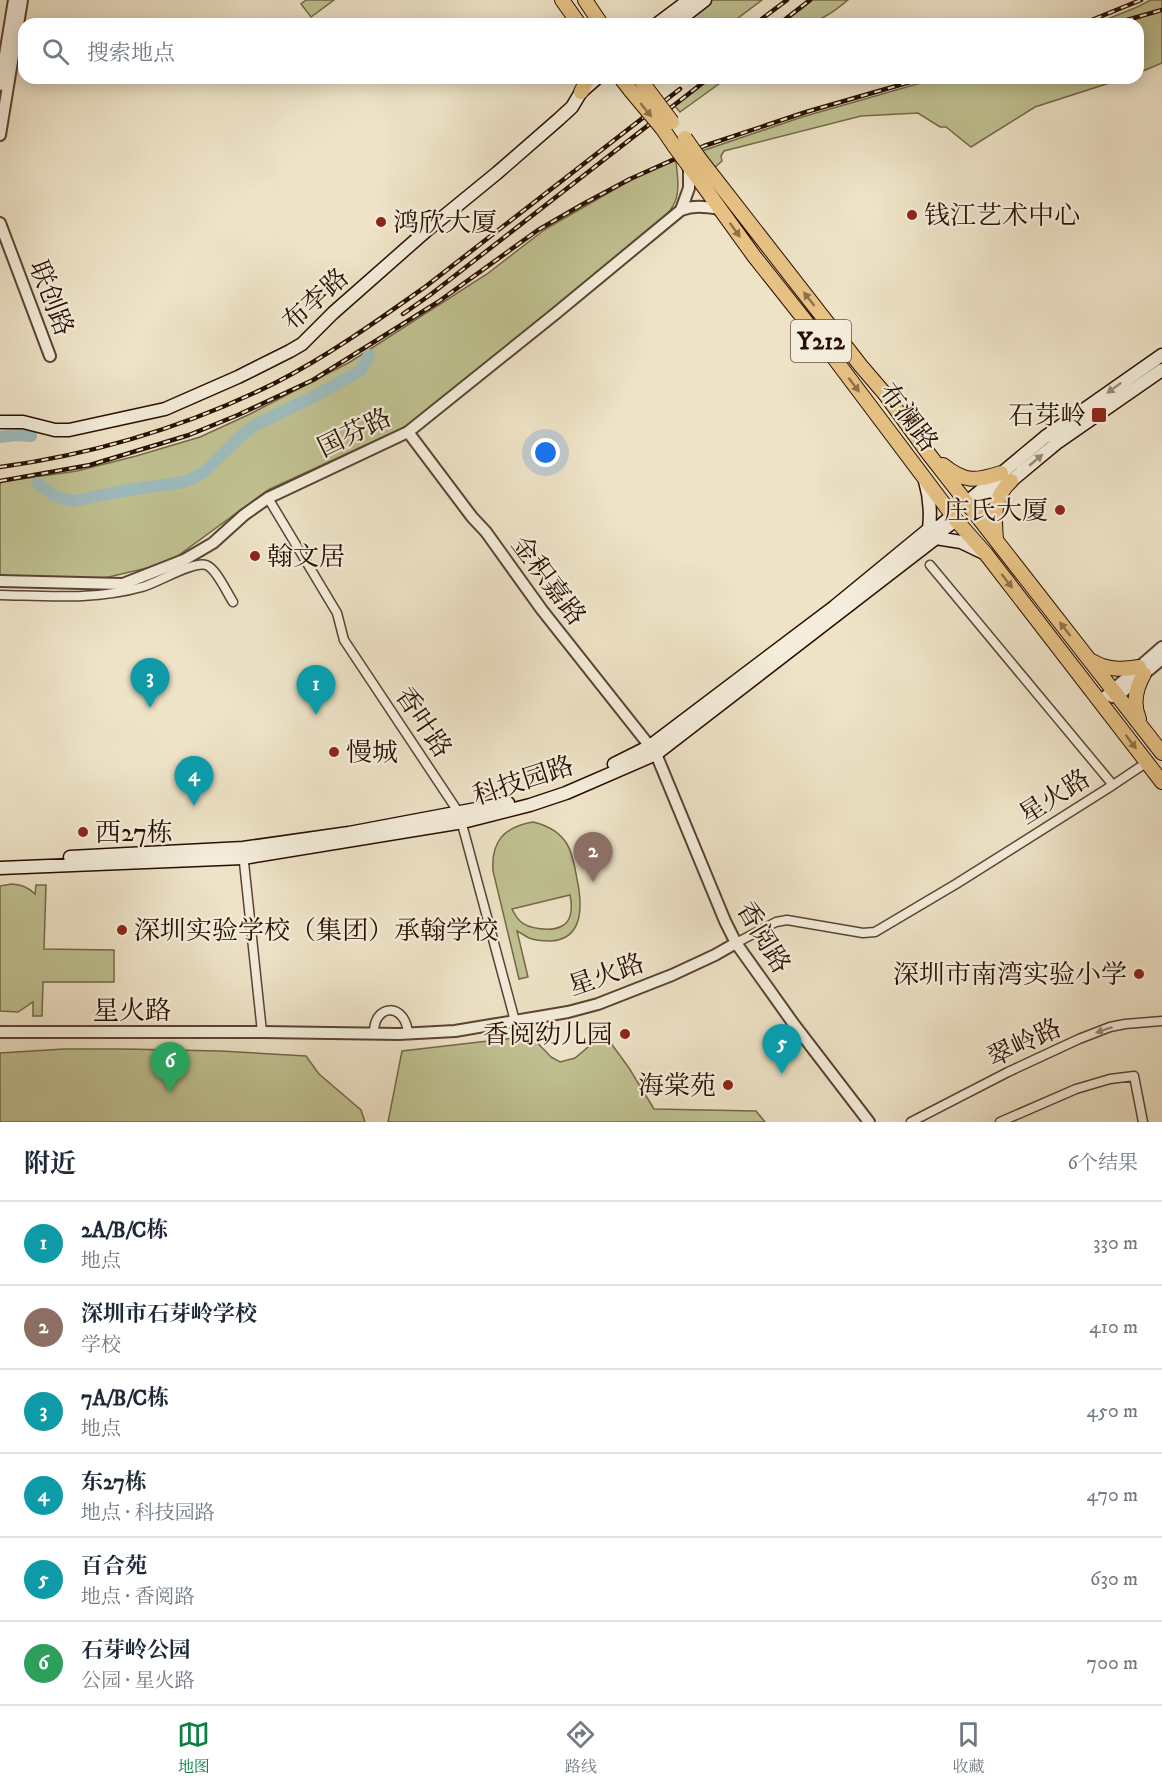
<!DOCTYPE html>
<html lang="zh">
<meta charset="utf-8">
<style>
:root{--surface:#fff;--page:#f6f6f7;--text:#1f2937;--muted:#747a83;--line:#e0e1e3;--accent:#0b8043}
body{margin:0;font-family:"IM FELL DW Pica","Noto Serif SC",serif;background:var(--page);color:var(--text)}
.you{position:absolute;left:546px;top:453px;width:21px;height:21px;margin:-15px;border:4px solid #fff;border-radius:50%;background:#1a73e8;box-shadow:0 0 0 9px #1a73e833}
.badge{display:grid;place-items:center;width:39px;height:39px;border-radius:50%;background:var(--accent);color:#fff;font-size:20px;font-weight:700}
.pin{position:absolute;translate:-50% -50px;filter:drop-shadow(0 2px 3px #0008)}
.pin::after{content:'';position:absolute;top:32px;width:21px;height:18px;background:inherit;clip-path:polygon(0 0,100% 0,50% 100%)}
.list{margin:0;padding:0;list-style:none}
h2{display:flex;justify-content:space-between;align-items:center;height:78px;margin:0;padding:0 24px;font-size:26px}
h2 small{font-size:20px;font-weight:400;color:var(--muted)}
.list li{display:grid;grid-template-columns:39px 1fr auto;gap:18px;align-items:center;box-sizing:border-box;height:84px;padding:0 24px;border-top:2px solid var(--line)}
.list b{display:block;font-size:22px;white-space:nowrap}
.list p{margin:0;font-size:20px;white-space:nowrap;color:var(--muted)}
.list em{font-size:20px;font-style:normal;color:var(--muted)}
.icon{flex:none;width:33px;height:33px;fill:none;stroke:currentColor;stroke-width:2;stroke-linecap:round;stroke-linejoin:round}
.map{position:relative;flex:none;width:1162px;height:1122px;overflow:hidden}
.search{position:absolute;background:var(--surface);box-shadow:0 3px 15px #0003;left:18px;right:18px;top:18px;height:66px;display:flex;align-items:center;gap:15px;box-sizing:border-box;padding:0 21px;border-radius:18px;color:var(--muted);font-size:22px}
.sheet{height:582px;background:var(--surface)}
nav{display:flex;justify-content:space-around;align-items:center;box-sizing:border-box;height:84px;border-top:2px solid var(--line);background:var(--surface);font-size:16px;color:var(--muted)}
nav a{display:grid;justify-items:center;gap:3px}
nav .on{color:var(--accent)}
.map>svg:first-child{display:block}
.green{fill:#c0c191;stroke:#746848;stroke-width:1.5;fill-rule:evenodd}
.lines{fill:none;stroke-linecap:round;stroke-linejoin:round}
.river{stroke:#9ebcbf;stroke-width:12}
.minor-casing{stroke:#5a4332;stroke-width:11}
.tertiary-casing{stroke:#5a4332;stroke-width:14}
.secondary-casing{stroke:#280e00;stroke-width:15}
.primary-casing{stroke:#280e00;stroke-width:16}
.minor{stroke:#f4eddb;stroke-width:8}
.tertiary{stroke:#f4eddb;stroke-width:10}
.secondary{stroke:#f4eddb;stroke-width:12}
.primary{stroke:#e7c284;stroke-width:14}
.rail-casing{stroke:#280e00;stroke-width:4.5}
.rail{stroke:#f4eddb;stroke-width:2;stroke-dasharray:7;stroke-linecap:butt}
.primary-bridge-casing{stroke:#280e00;stroke-width:16;stroke-linecap:butt}
.primary-bridge{stroke:#e7c284;stroke-width:14}
.oneway{fill:#917149}
.oneway2{fill:#988978}
.poi-dot{fill:#8f2418;stroke:#f4eddb;stroke-width:2}
.labels{text-anchor:middle;stroke-width:4.5;stroke-linejoin:round;paint-order:stroke}
.shield{fill:#f4eddb;stroke:#655142;stroke-width:1.5}
.shield-label{font-size:24px;font-weight:bold;fill:#280e00}
.poi-label{font-size:26px;fill:#280e00;stroke:#f4eddb;text-anchor:start}
.street-label{font-size:26px;fill:#280e00;stroke:#f4eddb}
</style>
<div class="map">
<svg width="1162" height="1122" viewBox="0 0 1162 1122">
<rect width="100%" height="100%" fill="#eee3c7"/>
<filter id="stains"><feTurbulence type="fractalNoise" baseFrequency=".00333" numOctaves="4"/><feColorMatrix values="0 0 0 0 .2 0 0 0 0 .09 0 0 0 0 .02 0 0 0 .5 -.17"/></filter>
<radialGradient id="worn" r=".72"><stop offset=".6" stop-color="#630" stop-opacity="0"/><stop offset="1" stop-color="#630" stop-opacity=".3"/></radialGradient>
<!-- green -->
<path class="green" d="M306 0H334L311 17 301 4Z
M710 0H762L730 24H678Z
M813 0H848C823 21 815 24 782 24Z
M1151 0H1162V63L1138 73V24H1095L1135 8Z
M710 78H727L680 112 674 105Z
M938 78H1125L1035 107 971 147 946 127H940L918 113 861 116 724 151 721 156 722 161 712 170 699 152 802 117Z
M671 159 676 162C680 195 680 204 654 228L411 424 268 490 168 563 96 580 0 578V482L77 471 136 456 200 437 250 414 350 362 487 274 544 230 648 170Z
M533 822C546 825 559 831 567 844 573 854 575 868 577 879 582 903 585 939 551 941 543 941 536 941 529 938 525 936 521 933 517 931L528 977 519 979 493 871C491 841 504 827 533 822ZM570 895C572 904 573 921 562 926 552 932 528 929 520 921 517 918 514 913 512 909Z
M12 884C22 885 28 887 35 894L36 885H46L44 949 114 950V982H43L42 1016H33V1002L18 1012 0 1011V886Z
M597 1024 629 1068 654 1109 756 1111 765 1122H388L402 1051 531 1036 551 1057 560 1062 575 1058 594 1042Z
M64 1049H124L220 1051 306 1056 319 1074 361 1110 365 1122H0V1053Z"/>
<g class="lines">
<!-- river -->
<path class="river" d="M0 437 16 435 31 436
M37 483 56 497 74 501 122 491 184 482 203 473 243 434 255 425 315 396 360 371 369 355"/>
<!-- minor casing -->
<g class="minor-casing">
<path id="minor" d="M268 498 337 613 344 640 459 813 515 1021
M930 565 1113 785
M0 595C48 596 96 600 142 587 157 583 193 561 206 565 216 568 227 593 233 602
M243 853 262 1032
M736 943 776 922 787 920 863 933 875 932 956 884 1113 785 1146 763
M374 1034C373 1003 406 1002 408 1034
M911 1122 1008 1072 1079 1039 1110 1027 1125 1024 1162 1021
M1000 1122 1076 1089 1110 1079 1134 1076 1143 1122"/>
</g>
<!-- tertiary casing -->
<g class="tertiary-casing">
<path id="tertiary" d="M0 85 14 0
M0 135 22 0
M681 210 689 188V166
M0 223 50 356
M408 432 472 517 486 532 542 610 656 754 725 921 736 943 793 1023 869 1122
M0 581 123 584 184 560 213 543 244 515 268 498 408 432 555 314 681 210C694 205 706 207 720 209
M1112 697 1118 696 1162 659
M1100 701 1162 647
M0 1032H262L399 1034 455 1031 568 1012 598 1004 672 975 715 955 736 943"/>
</g>
<!-- secondary casing -->
<g class="secondary-casing">
<path id="secondary" d="M657 24 689 0
M674 24 705 0
M0 422H23L55 430H69L165 409 238 377 290 351 302 344 333 313 426 231 497 173 559 119 572 107 581 92 597 78
M925 481C930 498 931 512 929 529
M967 502 1045 437 1162 355
M972 508 1011 481 1058 442 1162 370
M936 538 961 542 986 554
M614 764 650 746 834 607 929 529 940 526 947 520
M70 857 243 848 349 833 508 803
M0 868 243 858 463 822 530 805 566 793 656 754 936 538 944 529 956 520"/>
</g>
<!-- primary casing -->
<g class="primary-casing">
<path id="primary" d="M562 0 579 24
M585 0 601 24
M621 78 631 91
M581 92 588 78
M662 128 675 147
M699 158 861 366 885 394 928 453 1162 753
M689 166 754 256 819 338 956 520 986 554 1162 782
M943 465C965 483 976 481 1001 473
M996 539C994 517 993 497 1011 481
M1092 661C1107 670 1122 670 1139 667
M1139 719C1132 703 1136 688 1144 674"/>
</g>
<!-- minor -->
<use href="#minor" class="minor"/>
<!-- tertiary -->
<use href="#tertiary" class="tertiary"/>
<!-- secondary -->
<use href="#secondary" class="secondary"/>
<!-- primary -->
<use href="#primary" class="primary"/>
<!-- rail casing -->
<g class="rail-casing">
<path id="rail" d="M755 24 787 0
M779 24 810 0
M1082 24 1141 0
M1113 24 1162 10
M403 314 430 295 709 78
M0 467C95 454 188 426 275 383 328 356 377 321 425 287L680 89
M0 481 90 465 189 435 238 415 313 380 438 302 538 230 583 204 630 179 704 146 806 112 924 78"/>
</g>
<!-- rail -->
<use href="#rail" class="rail"/>
<!-- primary-bridge casing -->
<g class="primary-bridge-casing">
<path id="primary-bridge" d="M642 82 672 122
M631 91 662 128
M685 138 699 158
M675 147 689 166"/>
</g>
<!-- primary-bridge -->
<use href="#primary-bridge" class="primary-bridge"/>
</g>
<!-- one-way arrows -->
<defs><path id="oneway-solid" d="M-6-.8H1V-3.2L6.5 0L1 3.2V.8H-6Z" transform="scale(1.5)"/></defs>
<g class="oneway">
<use href="#oneway-solid" transform="translate(646 110) rotate(51)"/>
<use href="#oneway-solid" transform="translate(735 230) rotate(54)"/>
<use href="#oneway-solid" transform="translate(809 299) rotate(-128)"/>
<use href="#oneway-solid" transform="translate(854 385) rotate(53)"/>
<use href="#oneway-solid" transform="translate(1007 581) rotate(52)"/>
<use href="#oneway-solid" transform="translate(1065 629) rotate(-128)"/>
<use href="#oneway-solid" transform="translate(1131 742) rotate(53)"/>
</g>
<g class="oneway2">
<use href="#oneway-solid" transform="translate(1114 388) rotate(144)"/>
<use href="#oneway-solid" transform="translate(1036 460) rotate(-40)"/>
<use href="#oneway-solid" transform="translate(1104 1030) rotate(161)"/>
</g>
<!-- markers -->
<g class="poi-dot">
<circle cx="912" cy="215" r="6"/>
<circle cx="381" cy="222" r="6"/>
<rect x="1091" y="407" width="16" height="16" rx="3"/>
<circle cx="1060" cy="510" r="6"/>
<circle cx="255" cy="556" r="6"/>
<circle cx="334" cy="752" r="6"/>
<circle cx="83" cy="832" r="6"/>
<circle cx="122" cy="930" r="6"/>
<circle cx="1139" cy="974" r="6"/>
<circle cx="625" cy="1034" r="6"/>
<circle cx="728" cy="1085" r="6"/>
</g>
<g class="labels">
<!-- shield labels -->
<rect class="shield" x="791" y="320" width="60" height="42" rx="4.5"/>
<g class="shield-label">
<text x="821" y="349">Y212</text>
</g>
<!-- poi labels -->
<g class="poi-label">
<text x="924" y="224">钱江艺术中心</text>
<text x="393" y="231">鸿欣大厦</text>
<text x="1086" y="424" text-anchor="end">石芽岭</text>
<text x="1048" y="519" text-anchor="end">庄氏大厦</text>
<text x="267" y="565">翰文居</text>
<text x="346" y="761">慢城</text>
<text x="95" y="841">西27栋</text>
<text x="134" y="939">深圳实验学校（集团）承翰学校</text>
<text x="1127" y="983" text-anchor="end">深圳市南湾实验小学</text>
<text x="613" y="1043" text-anchor="end">香阅幼儿园</text>
<text x="716" y="1094" text-anchor="end">海棠苑</text>
</g>
<!-- street labels -->
<g class="street-label">
<text transform="translate(52 298) rotate(69)" y="9">联创路</text>
<text transform="translate(315 299) rotate(-42)" y="9">布李路</text>
<text transform="translate(909 417) rotate(53)" y="9">布澜路</text>
<text transform="translate(354 432) rotate(-26)" y="9">国芬路</text>
<text transform="translate(549 580) rotate(53)" y="9">金积嘉路</text>
<text transform="translate(424 722) rotate(56)" y="9">香叶路</text>
<text transform="translate(523 780) rotate(-18)" y="9">科技园路</text>
<text transform="translate(1054 796) rotate(-32)" y="9">星火路</text>
<text transform="translate(764 937) rotate(59)" y="9">香阅路</text>
<text transform="translate(606 974) rotate(-19)" y="9">星火路</text>
<text x="132" y="1019">星火路</text>
<text transform="translate(1024 1042) rotate(-25)" y="9">翠岭路</text>
</g>
</g>
<rect width="100%" height="100%" filter="url(#stains)"/>
<rect width="100%" height="100%" fill="url(#worn)"/>
</svg>
<div class="you"></div>
<div class="pin badge" style="left:316px;top:715px;background:#0f9aa8">1</div>
<div class="pin badge" style="left:593px;top:882px;background:#8d6e63">2</div>
<div class="pin badge" style="left:150px;top:708px;background:#0f9aa8">3</div>
<div class="pin badge" style="left:194px;top:806px;background:#0f9aa8">4</div>
<div class="pin badge" style="left:782px;top:1074px;background:#0f9aa8">5</div>
<div class="pin badge" style="left:170px;top:1092px;background:#2e9e5b">6</div>
<div class="search"><svg class="icon" aria-label="search" viewBox="0 0 24 24"><circle cx="10" cy="10" r="6"/><path d="M15 15l6 6"/></svg>搜索地点</div>
</div>
<section class="sheet">
<h2>附近<small>6个结果</small></h2>
<ul class="list">
<li><span class="badge" style="background:#0f9aa8">1</span><div><b>2A/B/C栋</b><p>地点</p></div><em>330 m</em></li>
<li><span class="badge" style="background:#8d6e63">2</span><div><b>深圳市石芽岭学校</b><p>学校</p></div><em>410 m</em></li>
<li><span class="badge" style="background:#0f9aa8">3</span><div><b>7A/B/C栋</b><p>地点</p></div><em>450 m</em></li>
<li><span class="badge" style="background:#0f9aa8">4</span><div><b>东27栋</b><p>地点 · 科技园路</p></div><em>470 m</em></li>
<li><span class="badge" style="background:#0f9aa8">5</span><div><b>百合苑</b><p>地点 · 香阅路</p></div><em>630 m</em></li>
<li><span class="badge" style="background:#2e9e5b">6</span><div><b>石芽岭公园</b><p>公园 · 星火路</p></div><em>700 m</em></li>
</ul>
</section>
<nav>
<a class="on"><svg class="icon" aria-label="map" viewBox="0 0 24 24"><path d="M3 6l6-2 6 2 6-2v14l-6 2-6-2-6 2zM9 4v14M15 6v14"/></svg>地图</a>
<a><svg class="icon" aria-label="directions" viewBox="0 0 24 24"><path d="M12 3l9 9-9 9-9-9zM9 14v-3h6M13 9l2 2-2 2"/></svg>路线</a>
<a><svg class="icon" aria-label="saved" viewBox="0 0 24 24"><path d="M7 4h10v16l-5-4-5 4z"/></svg>收藏</a>
</nav>
